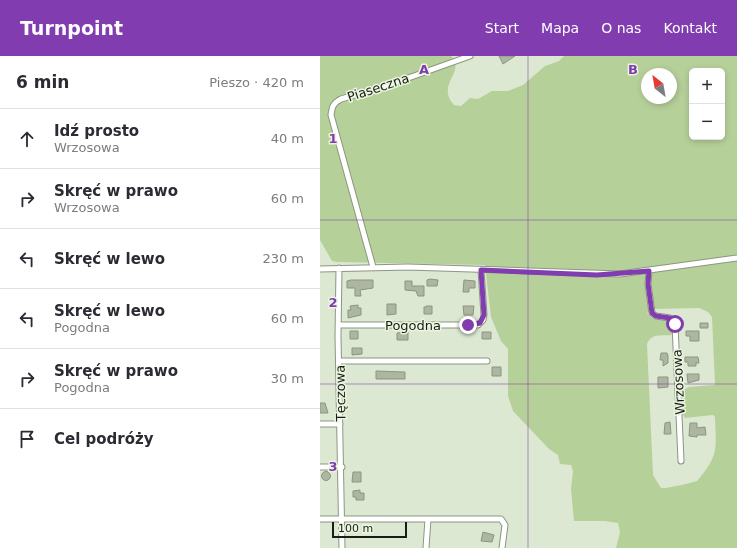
<!DOCTYPE html>
<html lang="pl">
<meta charset="utf-8">
<style>
:root{--surface:#fff;--page:#f7f7f7;--text:#2b2b33;--muted:#7c7c81;--line:#e1e1e2;--accent:#813caf}
body{margin:0;font-family:"DejaVu Sans",sans-serif;background:var(--page);color:var(--text)}
.controls{position:absolute;right:12px;top:12px;display:grid;overflow:hidden;border-radius:6px;box-shadow:0 2px 6px #0003}
.controls button{width:36px;height:36px;display:grid;place-items:center;padding:0;border:0;border-bottom:1px solid var(--line);background:var(--surface);color:var(--text);font:20px sans-serif}
.compass{position:absolute;left:321px;top:12px;width:36px;height:36px;border-radius:50%;background:var(--surface);box-shadow:0 2px 6px #0003;rotate:329deg}
.scale{position:absolute;left:12px;bottom:10px;width:75px;box-sizing:border-box;padding-left:4px;border:2px solid #1a1d16;border-top:0;font-size:11px;line-height:14px;white-space:nowrap;color:#1a1d16;-webkit-text-stroke:3px #eaf5e0;paint-order:stroke}
.stop{position:absolute;width:12px;height:12px;margin:-9px;border:3px solid #813caf;border-radius:50%;background:#fff}
.stop.end{background:#813caf;border-color:#fff;box-shadow:0 1px 4px #0008}
.list{margin:0;padding:0;list-style:none}
h2{display:flex;justify-content:space-between;align-items:center;height:52px;margin:0;padding:0 16px;font-size:17px}
h2 small{font-size:13px;font-weight:400;color:var(--muted)}
.list li{display:grid;grid-template-columns:26px 1fr auto;gap:12px;align-items:center;box-sizing:border-box;height:60px;padding:0 16px;border-top:1px solid var(--line)}
.list b{display:block;font-size:15px;white-space:nowrap}
.list p{margin:0;font-size:13px;white-space:nowrap;color:var(--muted)}
.list em{font-size:13px;font-style:normal;color:var(--muted)}
.icon{flex:none;width:22px;height:22px;fill:none;stroke:currentColor;stroke-width:2;stroke-linecap:round;stroke-linejoin:round}
.map{position:relative;flex:none;width:417px;height:492px;overflow:hidden}
header{display:flex;align-items:center;gap:24px;box-sizing:border-box;height:56px;padding:0 20px;background:var(--accent);color:#fff}
header strong{font-size:19px}
nav{display:flex;gap:22px;margin-inline-start:auto;font-size:14px}
main{display:flex}
aside{flex:1;background:var(--surface)}
.map>svg:first-child{display:block}
.green{fill:#b6d09a;fill-rule:evenodd}
.building{fill:#acb6a1;stroke:#8b9581}
.lines{fill:none;stroke-linecap:round;stroke-linejoin:round}
.street-casing{stroke:#8c9682;stroke-width:7}
.street{stroke:#fff;stroke-width:5}
.route{stroke:#813caf;stroke-width:5}
.grid{fill:none;stroke:#813caf;stroke-width:1;stroke-opacity:0.55}
.labels{text-anchor:middle;stroke-width:3;stroke-linejoin:round;paint-order:stroke}
.street-label{font-size:13px;fill:#1a1d16;stroke:#eaf5e0}
.grid-label{font-size:13px;text-anchor:middle;font-weight:bold;fill:#813caf;stroke:#eaf5e0;stroke-width:3;stroke-linejoin:round;paint-order:stroke}
</style>
<header>
<strong>Turnpoint</strong>
<nav><a>Start</a><a>Mapa</a><a>O nas</a><a>Kontakt</a></nav>
</header>
<main>
<aside>
<h2>6 min<small>Pieszo · 420 m</small></h2>
<ul class="list">
<li><svg class="icon" aria-label="ahead" viewBox="0 0 24 24"><path d="M12 20V5M6 11l6-6 6 6"/></svg><div><b>Idź prosto</b><p>Wrzosowa</p></div><em>40 m</em></li>
<li><svg class="icon" aria-label="right" viewBox="0 0 24 24"><path d="M7 20v-9h11M14 6l5 5-5 5"/></svg><div><b>Skręć w prawo</b><p>Wrzosowa</p></div><em>60 m</em></li>
<li><svg class="icon" aria-label="left" viewBox="0 0 24 24"><path d="M17 20v-9H6M10 6l-5 5 5 5"/></svg><div><b>Skręć w lewo</b></div><em>230 m</em></li>
<li><svg class="icon" aria-label="left" viewBox="0 0 24 24"><path d="M17 20v-9H6M10 6l-5 5 5 5"/></svg><div><b>Skręć w lewo</b><p>Pogodna</p></div><em>60 m</em></li>
<li><svg class="icon" aria-label="right" viewBox="0 0 24 24"><path d="M7 20v-9h11M14 6l5 5-5 5"/></svg><div><b>Skręć w prawo</b><p>Pogodna</p></div><em>30 m</em></li>
<li><svg class="icon" aria-label="arrive" viewBox="0 0 24 24"><path d="M6 21V4h12l-3 4 3 4H6"/></svg><div><b>Cel podróży</b></div></li>
</ul>
</aside>
<div class="map">
<svg width="417" height="492" viewBox="0 0 417 492">
<rect width="100%" height="100%" fill="#dde8d2"/>
<!-- green -->
<path class="green" d="M0 0H131C147 16 115 28 134 49L141 50 150 42 158 43 172 35H188L203 29 225 10 239 5 244 0H417V492H296L300 476 298 467 284 465H254L251 433 253 415 251 409 240 408 238 399 229 393 193 355 188 340V293L181 285 171 261 165 209 17 206 12 205 0 184ZM372 15H402V81H372ZM327 18H351V42H327ZM379 252 388 256 392 261 395 329 369 331 361 335V355L365 362 393 359 395 361C396 394 399 399 377 425 370 427 347 433 341 432L333 419 327 288C332 277 340 280 351 279L354 276 352 266 349 263 332 262 327 257 334 253Z"/>
<!-- building -->
<path class="building" d="M179 0H195L183 8Z
M110 223 118 224 117 230H107V224Z
M31 224H53V232L40 234 41 240H35V232H27V225Z
M144 224 155 225V232H149V236H143Z
M85 225H92V230H104V240H98L96 235 85 234Z
M67 248H76V258L67 259Z
M38 249V252H41V259L28 262V254H31L30 250Z
M106 250H112V258H104V251H106Z
M143 250H154L153 259H144Z
M380 267H388V272H380Z
M30 275H38V283H30Z
M366 275H379V285H370V280H366Z
M88 276V284H77V277Z
M162 276H171V283H162Z
M32 292H42V298L32 299Z
M341 297H347L348 300V307L343 310V304H340Z
M365 301H378L379 307H376V310H368V306H365Z
M172 311H181V320H172Z
M56 315 85 316V323H56Z
M367 318H379V324L368 327Z
M338 321H348V331L338 332Z
M0 347H5L8 357H0Z
M350 366 351 378H344L345 367Z
M370 367H377V372L385 371 386 379H377V381L369 380Z
M1.5 420a4.5 4.5 0 1 1 9 0a4.5 4.5 0 1 1-9 0Z
M33 416H41V426H32Z
M40 434V437H44V444H36V441H33V435Z
M163 476 174 479 172 486 161 485Z"/>
<g class="lines">
<!-- street casing -->
<g class="street-casing">
<path id="street" d="M53 211 11 59C12 51 13 47 21 43L63 31 150 0
M19 212 18 280 22 492
M0 213 88 211 300 218 417 202
M329 215 328 228 332 257 336 260 350 262 355 268 361 405
M19 269H158L163 264 164 259 161 214
M19 305H167
M0 368H20
M0 411H22
M0 463H181L185 469 182 492
M106 492 108 463"/>
</g>
<!-- street -->
<use href="#street" class="street"/>
</g>
<g class="lines">
<!-- route -->
<path class="route" d="M148 269 160 267 164 259 161 214 277 219 329 215 328 228 332 257 336 260 350 262 355 268"/>
</g>
<!-- grid -->
<path class="grid" d="M208 0V492M0 164H417M0 328H417"/>
<g class="labels">
<!-- street labels -->
<g class="street-label">
<text transform="translate(58 31) rotate(-18)" y="5">Piaseczna</text>
<text x="93" y="274">Pogodna</text>
<text transform="translate(358 326) rotate(-93)" y="5">Wrzosowa</text>
<text transform="translate(20 337) rotate(-91)" y="5">Tęczowa</text>
</g>
</g>
<g class="grid-label">
<text x="104" y="18">A</text>
<text x="313" y="18">B</text>
<text x="13" y="87">1</text>
<text x="13" y="251">2</text>
<text x="13" y="415">3</text>
</g>
</svg>
<div class="controls">
<button>+</button>
<button>−</button>
</div>
<svg class="compass" viewBox="-18 -18 36 36"><path d="M0-13l5 13h-10z" fill="#e53935"/><path d="M0 13l5-13h-10z" fill="#7c7c81"/></svg>
<div class="scale">100 m</div>
<div class="stop" style="left:355px;top:268px"></div>
<div class="stop end" style="left:148px;top:269px"></div>
</div>
</main>
